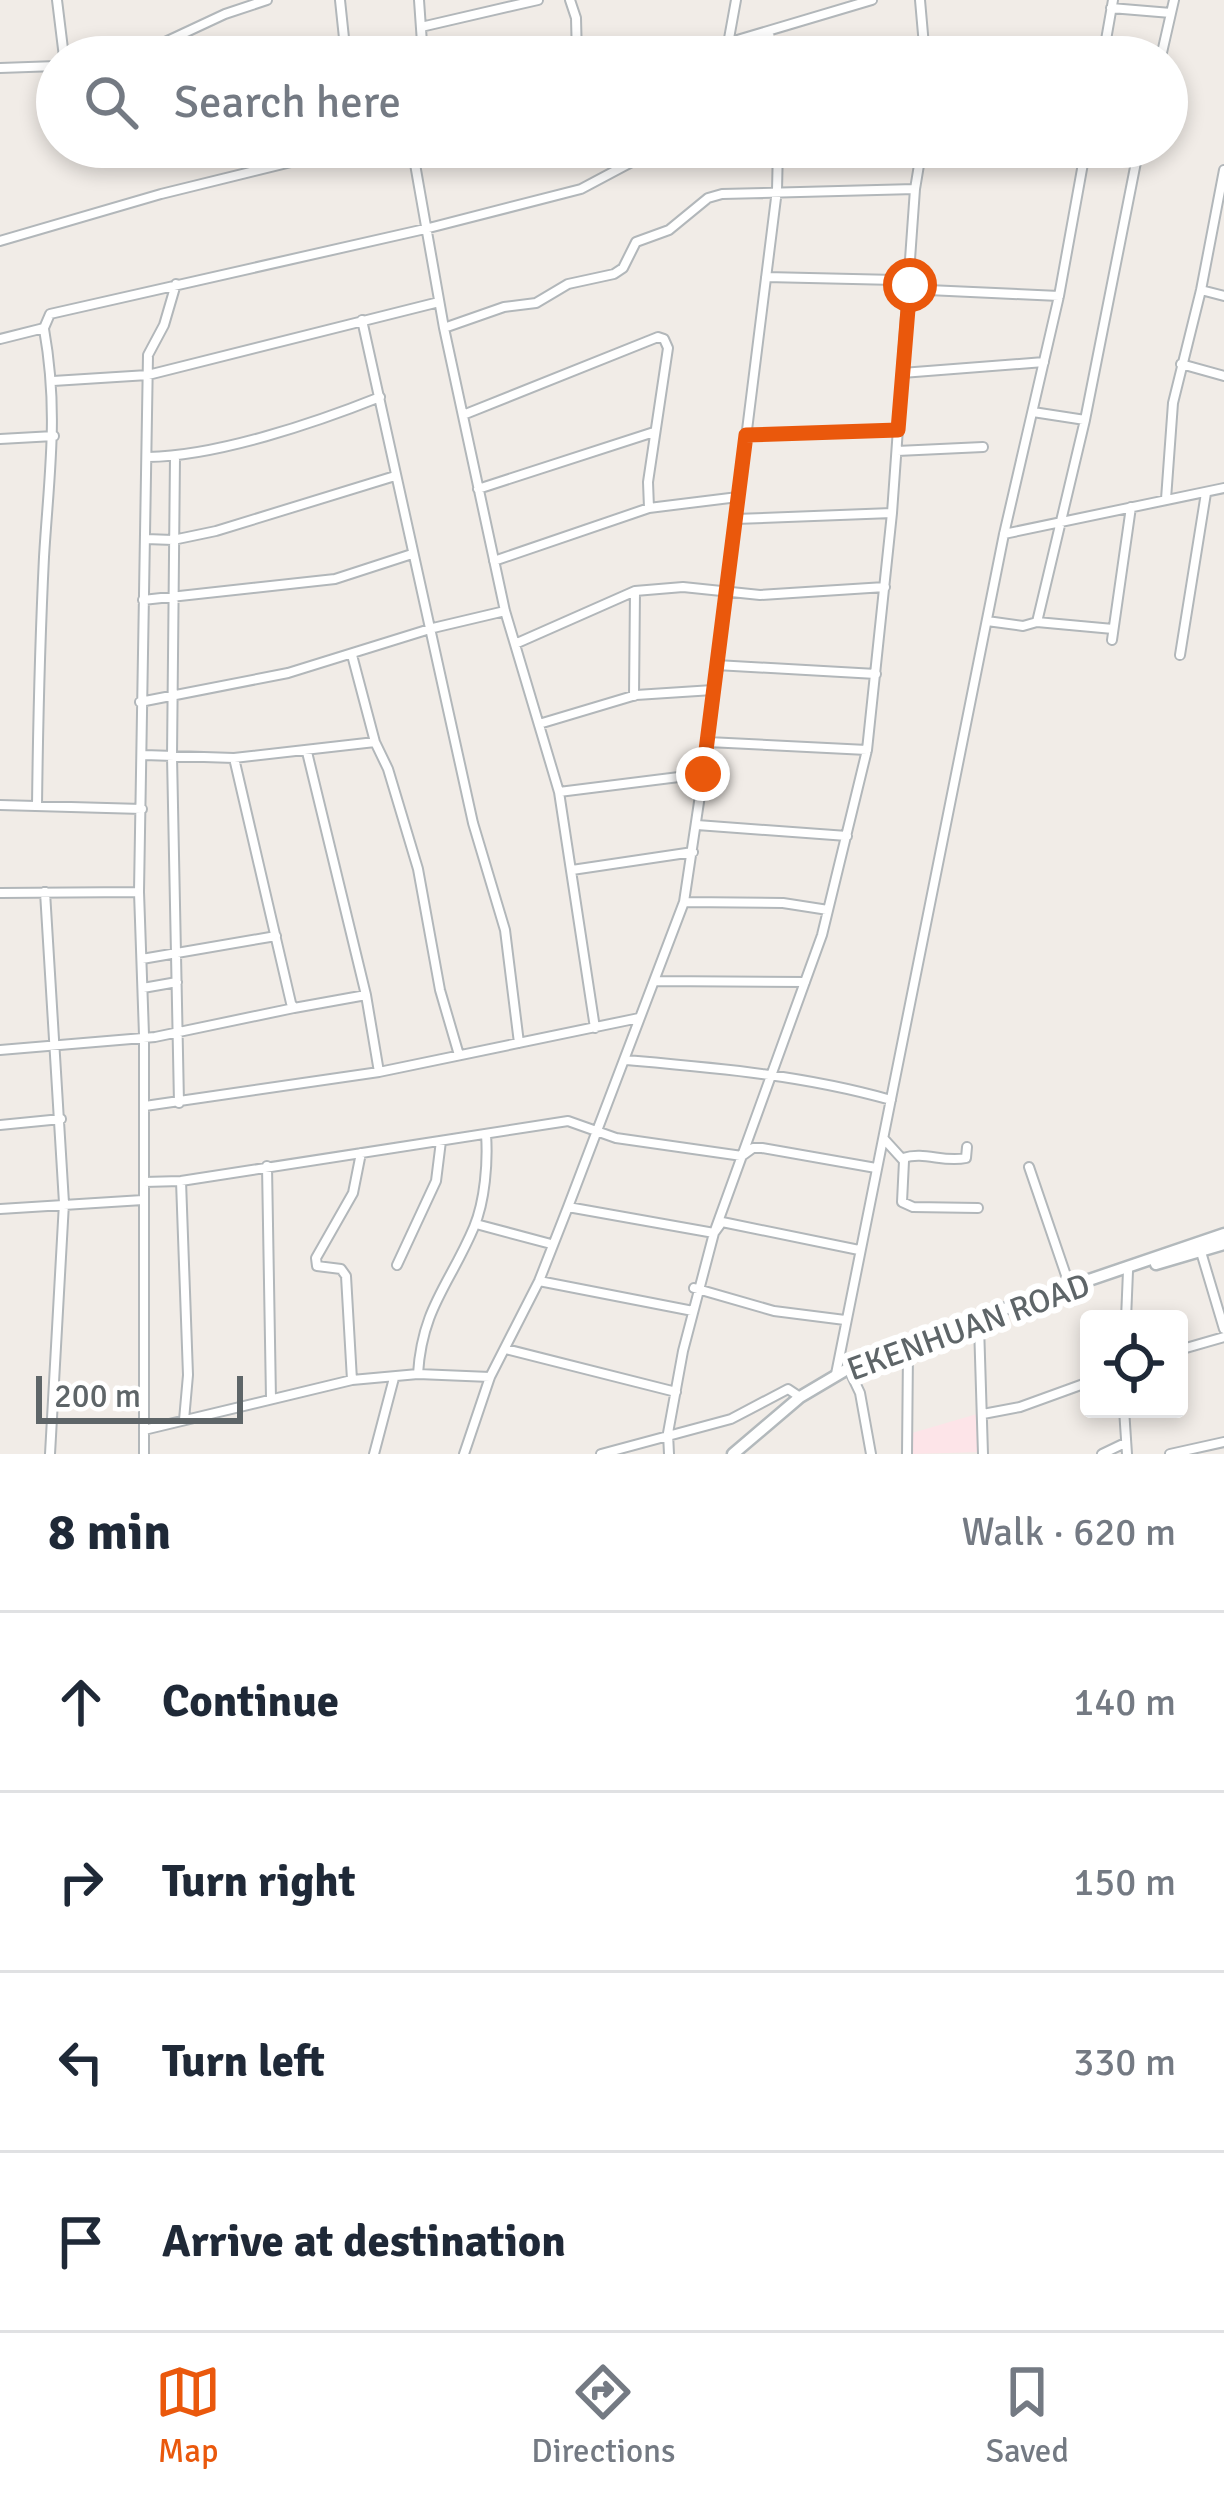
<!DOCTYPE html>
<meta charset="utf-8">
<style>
:root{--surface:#fff;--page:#f6f6f7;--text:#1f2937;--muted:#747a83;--line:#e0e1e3;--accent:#ea580c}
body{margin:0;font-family:Signika,sans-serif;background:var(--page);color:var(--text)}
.controls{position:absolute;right:36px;bottom:36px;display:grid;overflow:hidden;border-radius:12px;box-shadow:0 6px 18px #0003}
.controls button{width:108px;height:108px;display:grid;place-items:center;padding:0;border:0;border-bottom:3px solid var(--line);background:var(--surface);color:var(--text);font:60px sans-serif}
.scale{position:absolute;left:36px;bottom:30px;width:207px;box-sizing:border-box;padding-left:12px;border:6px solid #5e6568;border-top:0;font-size:33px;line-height:42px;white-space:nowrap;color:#5e6568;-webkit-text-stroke:9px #fff;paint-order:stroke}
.stop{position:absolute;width:36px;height:36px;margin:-27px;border:9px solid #ea580c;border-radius:50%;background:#fff}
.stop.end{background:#ea580c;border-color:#fff;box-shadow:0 3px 12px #0008}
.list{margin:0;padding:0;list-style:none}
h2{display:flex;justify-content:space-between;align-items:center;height:156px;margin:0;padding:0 48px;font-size:51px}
h2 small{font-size:39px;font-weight:400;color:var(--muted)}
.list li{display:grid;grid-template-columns:78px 1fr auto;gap:36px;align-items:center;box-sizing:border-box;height:180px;padding:0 48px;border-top:3px solid var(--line)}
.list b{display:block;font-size:45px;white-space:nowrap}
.list em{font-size:39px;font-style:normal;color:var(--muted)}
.icon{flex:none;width:66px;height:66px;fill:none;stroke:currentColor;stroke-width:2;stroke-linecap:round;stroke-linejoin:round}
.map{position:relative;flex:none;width:1224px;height:1454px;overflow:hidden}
.search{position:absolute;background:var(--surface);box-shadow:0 6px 18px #0003;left:36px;right:36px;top:36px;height:132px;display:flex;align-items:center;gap:30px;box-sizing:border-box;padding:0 42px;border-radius:66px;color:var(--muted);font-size:45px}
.sheet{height:876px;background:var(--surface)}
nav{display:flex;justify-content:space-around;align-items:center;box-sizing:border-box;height:168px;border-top:3px solid var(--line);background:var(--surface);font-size:33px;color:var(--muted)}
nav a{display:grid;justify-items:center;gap:6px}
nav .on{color:var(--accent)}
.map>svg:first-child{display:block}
.medical{fill:#fde4e8}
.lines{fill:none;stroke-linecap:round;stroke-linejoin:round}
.street-casing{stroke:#b2b7ba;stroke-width:12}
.secondary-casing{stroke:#b3b9bc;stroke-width:15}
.street{stroke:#fff;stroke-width:8}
.secondary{stroke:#fff;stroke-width:10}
.route{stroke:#ea580c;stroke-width:15}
.labels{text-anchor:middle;stroke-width:12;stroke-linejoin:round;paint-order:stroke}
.street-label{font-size:33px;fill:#5e6568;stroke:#fff}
</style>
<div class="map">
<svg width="1224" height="1454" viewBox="0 0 1224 1454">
<rect width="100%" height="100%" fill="#f1ece7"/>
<!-- medical -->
<path class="medical" d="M977 1414 981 1452 912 1454V1433Z"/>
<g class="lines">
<!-- street casing -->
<g class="street-casing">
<path id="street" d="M57 0 64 57
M340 0 346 57
M419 0 423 57
M570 0 576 18 577 57
M920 0 925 57
M1111 8 1171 13
M421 27 538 0
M769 33 773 57
M728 44 736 0
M133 57 225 14 267 0
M680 57 872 0
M1044 57 1105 45
M1103 57 1113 0
M1161 57 1174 0
M0 68 57 66
M412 147 444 328 505 611 559 792 595 1028
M0 241 161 194 352 147
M766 277 896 280 928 290 1059 296
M1201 290 1224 296
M362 320 473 823 505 930 519 1043
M444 328 504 307 536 303 568 284 614 274 623 268 636 242 669 230 708 198 722 194 915 189
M0 339 44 328 50 314 425 229 581 189 660 147
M1181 364 1224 376
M902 373 1044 362
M53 381 148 375 439 302
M1033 412 1085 420 1139 147
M463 415 658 337 664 339 668 348 648 482 649 508
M745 435 898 430
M0 439 54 436
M897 451 983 447
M148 457C217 456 315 423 380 397
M175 457 172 756 179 1103
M478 489 654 432
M1166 499 1173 403 1201 290 1224 170
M735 519 892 513
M1004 534 1224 488
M146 539 173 540 216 531 395 476
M494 561 649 508 738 497
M143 600 335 579 412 554
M987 621 1023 626 1037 622 1085 420
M1037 622 1113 629
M1112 640 1131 507
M515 644 635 591 683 587 760 595 885 587
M352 655 375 742 388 769 418 869 440 990 459 1055
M1180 655 1206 493
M716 665 876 674
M634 696 635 591
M140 702 288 673 433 628 505 611
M539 724 636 695 713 690
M708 742 867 750
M307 752 366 995 379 1072
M144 755 234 758 375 742
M234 758 291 1003 294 1008 366 995
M559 792 703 774
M0 805 142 809
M37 806C38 723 40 640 44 557 49 474 59 413 44 329
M697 825 847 836
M572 870 693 852
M45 892 64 1203 50 1454
M0 893 139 892
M684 902 783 903 828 910
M142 959 276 936
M654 981 805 982
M143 988 177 982
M0 1050 155 1037 294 1008
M625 1060C716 1068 803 1075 891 1100
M145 1106 379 1072 639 1018
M0 1125 61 1119
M884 1139 904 1161 902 1202 913 1207 978 1208
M903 1158C925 1151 943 1163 966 1158L967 1147
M267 1166 271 1399
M1029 1167 1070 1287
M181 1181 188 1375 184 1420
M144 1182 181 1181 568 1121 616 1138 742 1156 753 1148H762L876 1168
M568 1207 714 1233 722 1222 727 1223 859 1250
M0 1209 143 1200
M476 1224 551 1244
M1201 1252 1224 1329
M397 1265 436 1181 441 1141
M539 1281 693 1311
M694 1288 774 1311 845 1320
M1126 1319 1128 1271
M979 1325 983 1454
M506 1349 676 1392
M1179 1350 1224 1337
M418 1374C422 1308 450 1284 474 1227 485 1201 488 1162 486 1134
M836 1374 1004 534 1059 296 1086 147
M851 1374 860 1393 871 1454
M352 1380 346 1276 341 1269 317 1266 316 1258 353 1193 361 1153
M1124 1409 1127 1454
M983 1414 1020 1407 1089 1382
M144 1430 352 1380 418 1374 490 1377
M144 1454V1035L139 892 148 355 164 325 176 284
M374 1454 394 1378
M464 1454 490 1377 539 1281 568 1207 684 902 708 742 777 190 778 147
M601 1454 731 1419 788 1389 800 1397
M669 1454 668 1433 683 1351 714 1233 822 935 867 750 892 513 915 189 922 147
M907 1454 908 1352
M1102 1454 1125 1443
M1170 1454 1224 1442"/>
</g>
<!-- secondary casing -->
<g class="secondary-casing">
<path id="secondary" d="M1156 1264 1224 1244
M890 1358 980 1324
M733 1454 800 1397 849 1368 954 1326 1224 1234"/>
</g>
<!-- street -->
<use href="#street" class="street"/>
<!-- secondary -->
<use href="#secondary" class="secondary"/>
</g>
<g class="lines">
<!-- route -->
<path class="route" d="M703 774 746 435 898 430 910 285"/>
</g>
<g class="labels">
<!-- street labels -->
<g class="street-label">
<text transform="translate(968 1326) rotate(-20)" y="12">EKENHUAN ROAD</text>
</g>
</g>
</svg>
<div class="controls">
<button><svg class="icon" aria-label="locate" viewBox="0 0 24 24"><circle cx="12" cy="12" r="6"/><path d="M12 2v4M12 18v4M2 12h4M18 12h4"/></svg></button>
</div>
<div class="scale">200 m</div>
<div class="stop" style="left:910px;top:285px"></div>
<div class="stop end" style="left:703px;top:774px"></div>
<div class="search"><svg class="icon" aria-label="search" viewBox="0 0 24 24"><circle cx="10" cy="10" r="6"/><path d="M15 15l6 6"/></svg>Search here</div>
</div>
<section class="sheet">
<h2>8 min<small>Walk · 620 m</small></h2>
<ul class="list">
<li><svg class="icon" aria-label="ahead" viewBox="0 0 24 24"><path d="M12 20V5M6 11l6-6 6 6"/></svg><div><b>Continue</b></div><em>140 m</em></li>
<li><svg class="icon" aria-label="right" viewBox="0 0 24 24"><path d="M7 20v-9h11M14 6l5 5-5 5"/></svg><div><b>Turn right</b></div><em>150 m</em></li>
<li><svg class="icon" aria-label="left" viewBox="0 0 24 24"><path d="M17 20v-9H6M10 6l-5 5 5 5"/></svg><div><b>Turn left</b></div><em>330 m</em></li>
<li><svg class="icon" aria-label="arrive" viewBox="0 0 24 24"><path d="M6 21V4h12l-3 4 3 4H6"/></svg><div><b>Arrive at destination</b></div></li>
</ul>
</section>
<nav>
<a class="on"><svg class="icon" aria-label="map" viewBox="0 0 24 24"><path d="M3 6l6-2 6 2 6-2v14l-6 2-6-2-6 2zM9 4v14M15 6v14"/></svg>Map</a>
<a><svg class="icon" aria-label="directions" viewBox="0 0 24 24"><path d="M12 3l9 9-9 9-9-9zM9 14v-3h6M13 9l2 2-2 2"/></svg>Directions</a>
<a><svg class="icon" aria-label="saved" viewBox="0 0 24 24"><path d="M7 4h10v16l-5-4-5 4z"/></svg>Saved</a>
</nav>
